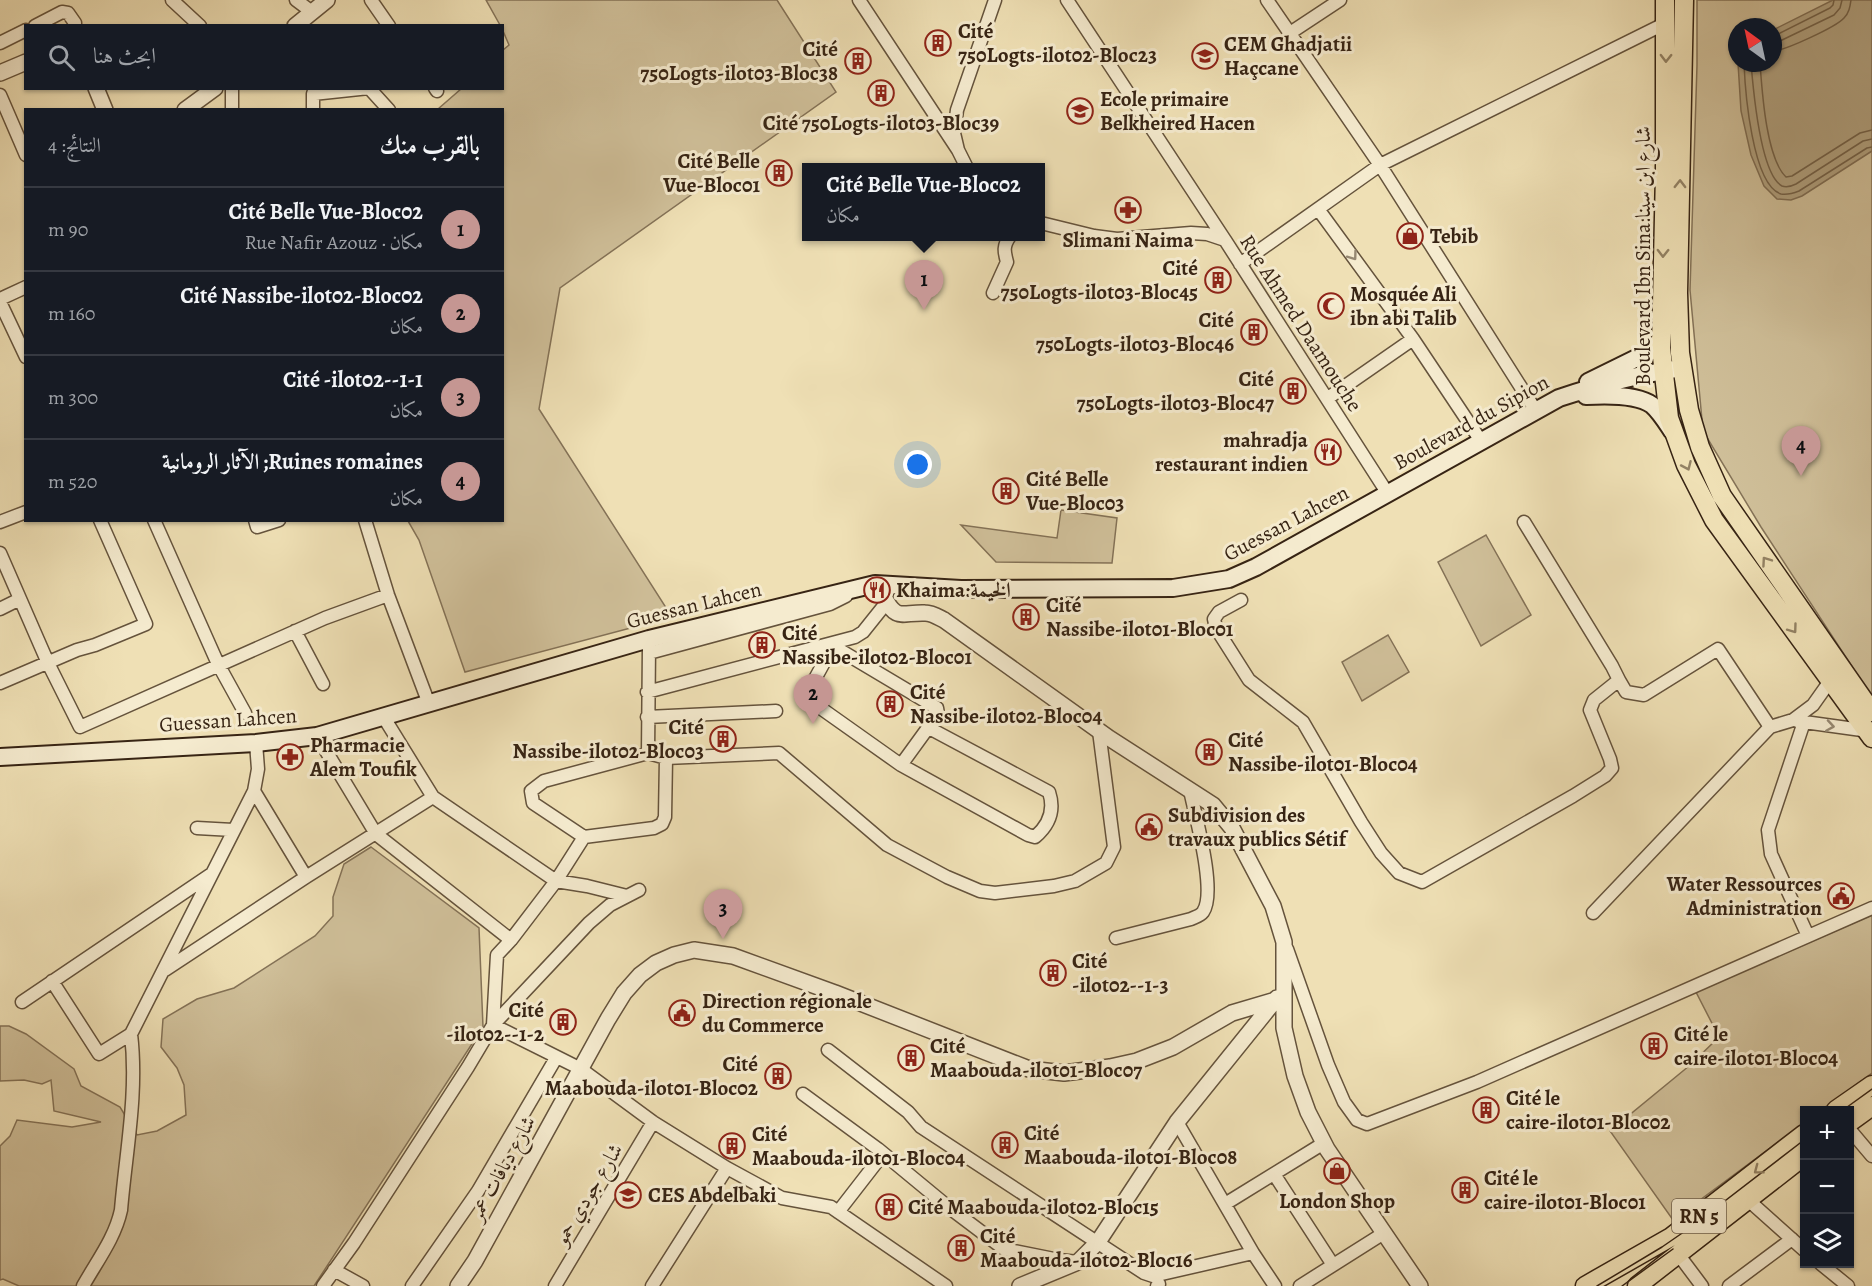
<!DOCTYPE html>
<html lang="ar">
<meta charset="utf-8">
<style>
:root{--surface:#171b24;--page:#242831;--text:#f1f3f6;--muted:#9ea1a6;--line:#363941;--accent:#c59692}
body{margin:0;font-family:Alegreya,Amiri,serif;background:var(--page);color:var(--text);direction:rtl}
.controls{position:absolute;right:18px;bottom:18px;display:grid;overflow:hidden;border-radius:0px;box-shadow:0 2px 4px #0004}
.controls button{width:54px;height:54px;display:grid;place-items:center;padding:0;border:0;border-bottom:2px solid var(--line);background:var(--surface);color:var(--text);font:30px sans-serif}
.compass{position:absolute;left:1728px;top:18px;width:54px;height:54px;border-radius:50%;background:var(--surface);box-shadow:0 2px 4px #0004;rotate:327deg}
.you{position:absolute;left:918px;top:465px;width:21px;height:21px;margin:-15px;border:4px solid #fff;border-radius:50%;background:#1a73e8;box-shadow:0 0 0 9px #1a73e833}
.badge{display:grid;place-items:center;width:39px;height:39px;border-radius:50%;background:var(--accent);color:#111;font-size:20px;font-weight:700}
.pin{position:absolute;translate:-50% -50px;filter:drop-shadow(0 2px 3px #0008)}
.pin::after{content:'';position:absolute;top:32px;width:21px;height:18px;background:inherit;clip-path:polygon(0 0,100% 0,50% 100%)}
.popup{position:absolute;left:802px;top:163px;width:243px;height:78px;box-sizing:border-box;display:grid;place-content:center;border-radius:0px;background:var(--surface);filter:drop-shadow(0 2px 4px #0005);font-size:20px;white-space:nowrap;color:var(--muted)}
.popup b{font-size:22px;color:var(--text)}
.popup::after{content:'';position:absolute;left:50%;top:100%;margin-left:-12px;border:12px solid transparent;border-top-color:var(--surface)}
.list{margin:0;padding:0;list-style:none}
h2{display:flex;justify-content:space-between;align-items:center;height:78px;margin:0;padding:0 24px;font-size:26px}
h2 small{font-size:20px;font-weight:400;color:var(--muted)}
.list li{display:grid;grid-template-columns:39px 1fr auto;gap:18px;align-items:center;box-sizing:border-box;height:84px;padding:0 24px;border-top:2px solid var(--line)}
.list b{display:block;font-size:22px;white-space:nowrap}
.list p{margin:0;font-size:20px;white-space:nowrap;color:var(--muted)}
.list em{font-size:20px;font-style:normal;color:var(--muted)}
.icon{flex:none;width:33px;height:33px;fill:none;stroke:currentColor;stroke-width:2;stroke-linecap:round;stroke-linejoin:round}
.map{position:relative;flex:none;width:1872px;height:1286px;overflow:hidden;direction:ltr}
.search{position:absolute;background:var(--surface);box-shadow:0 2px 4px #0004;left:24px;top:24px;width:480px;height:66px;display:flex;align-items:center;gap:15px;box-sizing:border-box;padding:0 21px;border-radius:0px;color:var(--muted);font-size:22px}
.panel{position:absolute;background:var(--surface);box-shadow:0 2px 4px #0004;left:24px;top:108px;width:480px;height:414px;border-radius:0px;direction:rtl}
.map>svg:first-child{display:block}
.green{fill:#d0c09a;stroke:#847257;stroke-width:1.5;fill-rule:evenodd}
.water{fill:#b0a07e;stroke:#806e54;stroke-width:1.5}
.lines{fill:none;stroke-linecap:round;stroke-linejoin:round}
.shore{stroke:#746249;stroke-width:1.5}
.minor-casing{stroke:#65533c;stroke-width:15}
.tertiary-casing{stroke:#65533c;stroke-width:18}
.secondary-casing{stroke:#372414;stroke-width:20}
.primary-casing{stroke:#372414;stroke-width:21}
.minor{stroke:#f5ebcf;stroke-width:12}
.tertiary{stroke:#f5ebcf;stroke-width:15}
.secondary{stroke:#f5ebcf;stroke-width:16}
.primary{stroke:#efe0b5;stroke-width:18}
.tram{stroke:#372414;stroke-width:1.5}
.oneway{stroke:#938264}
.oneway2{stroke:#968872}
.labels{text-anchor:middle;stroke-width:6;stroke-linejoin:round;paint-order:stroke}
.shield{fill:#f5ebcf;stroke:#70604c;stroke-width:1.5}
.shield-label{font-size:20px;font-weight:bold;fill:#372414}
.poi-label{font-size:21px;font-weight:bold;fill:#372414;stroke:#f5ebcf;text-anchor:start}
.street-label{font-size:21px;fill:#372414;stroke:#f5ebcf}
</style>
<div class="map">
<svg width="1872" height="1286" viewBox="0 0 1872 1286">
<rect width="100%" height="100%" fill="#efe0b5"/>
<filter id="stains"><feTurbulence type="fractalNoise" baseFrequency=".00333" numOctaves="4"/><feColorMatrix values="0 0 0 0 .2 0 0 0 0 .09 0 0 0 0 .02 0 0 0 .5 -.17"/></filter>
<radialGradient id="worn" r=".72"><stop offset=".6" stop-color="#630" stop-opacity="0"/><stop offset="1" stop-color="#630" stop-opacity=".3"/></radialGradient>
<!-- green -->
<path class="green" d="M486 0H777L836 92 560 288 539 409 672 617 465 672 419 540 408 521 502 520V110L438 109 461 89 502 88 503 50 509 45 503 31 502 26 500 25Z
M1697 0H1872V697L1761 527 1703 431 1690 290 1697 65ZM1737 27H1773V63H1737Z
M1061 510 1117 518 1112 563 996 562 961 525 1057 538Z
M1486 535 1531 615 1481 646 1438 562Z
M1388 635 1409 672 1362 701 1342 662Z
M371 847 479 928 483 1027 314 1286H19L3 1279 0 1280V1146L10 1136 17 1120 72 1127 101 1122 54 1111 51 1080 42 1084 24 1080 0 1081V1026H9L26 1034 74 1069 81 1086 120 1107 137 1135 157 1131 186 1115 184 1085 177 1068 161 1047 163 1019 197 999 234 988 315 936 333 916V897L344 864Z
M1872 915V1073L1821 1110H1804V1123L1673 1220 1610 1131 1689 1066 1719 1037 1696 992Z"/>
<!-- water -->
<path class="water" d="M1833 0H1872V151L1802 196 1791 200 1777 199 1764 186 1751 155 1741 111 1738 63H1773V30Z"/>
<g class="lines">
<!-- shore -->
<path class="shore" d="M1773 34H1778L1830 8 1833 5 1834 0
M1773 42 1780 41 1834 15 1840 8 1842 0
M1773 51C1784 51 1836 27 1844 18 1849 13 1850 7 1851 0
M1744 63C1745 89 1752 185 1781 194 1787 195 1794 193 1799 191L1867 148 1872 147
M1751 63C1753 87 1760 174 1782 186 1787 188 1792 186 1796 184L1863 141 1872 139
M1760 63C1762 90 1766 158 1786 177L1792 176 1860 133 1872 130"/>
<!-- minor casing -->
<g class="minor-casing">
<path id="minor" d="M172 0 200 26
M296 0 312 12
M371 0 389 26
M859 0 958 150
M1067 0 1225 240
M1267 0 1380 165 1536 411
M35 26 62 12 68 13 75 23
M1290 33 1340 0
M0 43 26 30
M232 88V110
M369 88 389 110
M435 88 437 91
M313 94 369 88
M0 95 26 155
M313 110V94L315 88
M967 168 958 150 954 133 957 110 995 0
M1318 209 1413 339 1481 441
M1041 223 1094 236 1117 239 1191 233 1207 234 1225 240 1388 494
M1240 264 1380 165 1666 23
M993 293 1007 262C1004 251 1003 246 1010 236
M0 299 26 287
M0 302 26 357
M1328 398 1413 339
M154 520 218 664 245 713
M255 520 257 527 279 520
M365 520 388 595 429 704
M0 522 26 512
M1524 522 1612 666 1619 680
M0 553 48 663 80 727 325 618 388 595
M1241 600 1219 612 1214 619 1216 628 1249 680 1303 722 1361 822 1381 853 1399 873 1422 882 1573 796 1605 776 1612 768 1610 759 1590 710 1594 700 1619 680 1626 692 1644 695 1718 649 1770 727 1793 720 1813 705 1830 681
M0 609 20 599
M295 631 323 684
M649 653 830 604 846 596
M0 683 77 650 95 645 146 624 100 520
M647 692 855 637 863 632 887 602
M383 716 433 797 556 881 511 940
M647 717 776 711
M1797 721 1869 731
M1804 722 1768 830 1771 854 1808 936
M317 736 376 834 511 940 497 955 493 1025 468 1067 354 1243 323 1286
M648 753 649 646
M666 758 665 817 662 824 654 828 584 837 533 803 531 791 544 781 648 753 666 758 779 753 887 845 947 877 980 891 995 893 1054 886 1075 881 1106 863 1114 847 1099 731
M901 765 938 714 937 708 833 646 805 697 901 765 1028 835 1035 837C1049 825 1055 810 1049 792L929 728
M254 791 306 877
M197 828 233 830
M584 837 556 881 587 886 627 896
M639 890 610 905 589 923 493 1025 581 1069 653 1122 727 1168 782 1198 831 1207 946 1286
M1593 913 1770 727
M1116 938 1191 919C1195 917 1200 916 1203 912 1217 892 1195 815 1190 790
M1287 949 1328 1065 1344 1102 1357 1120 1367 1124 1477 1082 1872 908
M165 970 306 877 433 797
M52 981 99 1054 131 1034 254 791 258 769 256 743
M22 1002 210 875
M828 1050 908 1112 921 1127 1144 1273 1153 1276 1253 1253 1177 1122
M803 1094 878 1149 947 1206 1004 1249 1059 1260 1078 1262
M1850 1130 1872 1156
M1274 1174 1333 1265
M1747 1199 1804 1250
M1225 1204 1324 1143
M838 1212 883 1154
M1253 1253 1275 1286
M1678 1254 1702 1286
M1821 1264 1848 1286
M334 1270 363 1286
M83 1286C97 1261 115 1238 121 1210 126 1151 138 1093 131 1034
M412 1286 478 1191 556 1058
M555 1286 653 1122
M652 1286 727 1168
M1157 1286 1159 1284
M1300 1286 1384 1233
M1729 1286 1792 1239"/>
</g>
<!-- tertiary casing -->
<g class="tertiary-casing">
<path id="tertiary" d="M295 26 327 0
M0 73 26 62
M96 88 105 110
M185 110 215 88
M889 585 884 597C897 622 902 612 925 613 932 613 938 617 944 620L1109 738 1213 805 1232 828 1273 906 1284 942V1028L1295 1076 1308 1112 1327 1149 1420 1286
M458 1286 475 1261 608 1019 624 993 640 975 656 963 674 955 694 950 733 956 835 993 1029 1069 1064 1073 1110 1067 1137 1061 1173 1047 1232 1013 1276 1000
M1020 1286 1078 1262 1098 1242 1177 1122 1277 998"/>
</g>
<!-- secondary casing -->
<g class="secondary-casing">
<path id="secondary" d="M1588 382 1651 351 1661 339
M1586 396C1604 395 1637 394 1652 405 1660 412 1666 422 1672 431
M0 757 256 743 317 736 649 639 875 584 961 589 1173 588 1229 579 1256 567 1559 398C1598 385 1640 374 1682 368"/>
</g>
<!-- primary casing -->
<g class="primary-casing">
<path id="primary" d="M1665 0V173L1661 348 1669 418 1686 465 1714 520 1872 738
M1684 0 1678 293 1680 353 1689 410 1700 447 1722 496 1872 712
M1836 1110 1872 1085
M1850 1122 1872 1106
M1585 1286 1671 1237 1804 1134
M1637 1286 1804 1156"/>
</g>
<!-- minor -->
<use href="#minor" class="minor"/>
<!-- tertiary -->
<use href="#tertiary" class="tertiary"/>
<!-- secondary -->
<use href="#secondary" class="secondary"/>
<!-- primary -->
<use href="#primary" class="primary"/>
<!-- tram -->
<path class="tram" d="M1843 1110 1872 1089
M1597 1286 1662 1247 1691 1227 1804 1140
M1622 1286 1673 1249"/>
</g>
<!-- one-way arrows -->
<defs><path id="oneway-chevron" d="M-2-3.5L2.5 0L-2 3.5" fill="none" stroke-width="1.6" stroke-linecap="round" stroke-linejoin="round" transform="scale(1.5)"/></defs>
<g class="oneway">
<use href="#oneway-chevron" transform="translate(1666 58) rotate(91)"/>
<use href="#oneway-chevron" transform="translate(1680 184) rotate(-89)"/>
<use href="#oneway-chevron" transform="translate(1663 253) rotate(91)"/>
<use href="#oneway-chevron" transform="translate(1687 466) rotate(66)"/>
<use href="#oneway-chevron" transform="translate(1766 561) rotate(-125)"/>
<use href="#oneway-chevron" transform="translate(1793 629) rotate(54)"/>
<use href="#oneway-chevron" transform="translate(1758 1170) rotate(143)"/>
</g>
<g class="oneway2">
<use href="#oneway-chevron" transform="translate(1353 256) rotate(54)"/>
<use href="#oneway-chevron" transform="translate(1830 726) rotate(9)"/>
</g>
<!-- icons -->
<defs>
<g id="building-ring" transform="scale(1.35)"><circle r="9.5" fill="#f5ebcf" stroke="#8f2418" stroke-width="1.5"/><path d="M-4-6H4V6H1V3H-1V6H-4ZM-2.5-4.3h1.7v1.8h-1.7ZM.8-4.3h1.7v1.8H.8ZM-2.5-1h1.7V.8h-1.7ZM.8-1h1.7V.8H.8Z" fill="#8f2418"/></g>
<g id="university-ring" transform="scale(1.35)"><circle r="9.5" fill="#f5ebcf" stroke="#8f2418" stroke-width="1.5"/><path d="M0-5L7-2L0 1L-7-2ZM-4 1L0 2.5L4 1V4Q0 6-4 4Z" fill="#8f2418"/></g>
<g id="school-ring" transform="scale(1.35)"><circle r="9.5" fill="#f5ebcf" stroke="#8f2418" stroke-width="1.5"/><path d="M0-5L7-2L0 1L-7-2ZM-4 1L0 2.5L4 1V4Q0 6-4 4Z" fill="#8f2418"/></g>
<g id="pharmacy-ring" transform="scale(1.35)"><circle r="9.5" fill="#f5ebcf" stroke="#8f2418" stroke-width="1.5"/><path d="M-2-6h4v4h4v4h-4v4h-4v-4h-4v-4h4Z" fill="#8f2418"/></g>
<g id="shop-ring" transform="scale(1.35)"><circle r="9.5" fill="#f5ebcf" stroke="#8f2418" stroke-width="1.5"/><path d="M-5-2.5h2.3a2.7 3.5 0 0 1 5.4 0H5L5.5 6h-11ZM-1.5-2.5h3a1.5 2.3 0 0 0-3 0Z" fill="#8f2418"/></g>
<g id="mosque-ring" transform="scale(1.35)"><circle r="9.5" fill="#f5ebcf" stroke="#8f2418" stroke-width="1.5"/><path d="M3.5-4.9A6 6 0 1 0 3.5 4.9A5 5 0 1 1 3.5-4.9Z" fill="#8f2418"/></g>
<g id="restaurant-ring" transform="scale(1.35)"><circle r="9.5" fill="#f5ebcf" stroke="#8f2418" stroke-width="1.5"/><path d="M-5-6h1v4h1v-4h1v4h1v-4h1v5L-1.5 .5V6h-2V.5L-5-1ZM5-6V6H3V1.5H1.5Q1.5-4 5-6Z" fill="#8f2418"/></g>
<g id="civic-ring" transform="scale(1.35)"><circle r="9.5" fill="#f5ebcf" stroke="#8f2418" stroke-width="1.5"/><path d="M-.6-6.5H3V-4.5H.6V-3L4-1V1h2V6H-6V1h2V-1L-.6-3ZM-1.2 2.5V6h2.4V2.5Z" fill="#8f2418"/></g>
</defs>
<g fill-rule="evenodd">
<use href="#building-ring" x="938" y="43"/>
<use href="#university-ring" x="1205" y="56"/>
<use href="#building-ring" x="858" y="61"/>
<use href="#building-ring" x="881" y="93"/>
<use href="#school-ring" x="1080" y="111"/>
<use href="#building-ring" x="779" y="173"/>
<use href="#pharmacy-ring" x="1128" y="210"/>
<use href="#shop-ring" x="1410" y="236"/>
<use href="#building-ring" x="1218" y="280"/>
<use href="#mosque-ring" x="1331" y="306"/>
<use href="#building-ring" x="1254" y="332"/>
<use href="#building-ring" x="1293" y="391"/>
<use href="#restaurant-ring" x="1328" y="452"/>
<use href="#building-ring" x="1006" y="491"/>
<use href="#restaurant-ring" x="877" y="590"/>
<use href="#building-ring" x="1026" y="617"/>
<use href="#building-ring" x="762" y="645"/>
<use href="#building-ring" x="890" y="704"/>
<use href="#building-ring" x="723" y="739"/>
<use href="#building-ring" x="1209" y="752"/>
<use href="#pharmacy-ring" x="290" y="757"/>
<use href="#civic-ring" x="1149" y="827"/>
<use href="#civic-ring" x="1841" y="896"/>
<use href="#building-ring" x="1053" y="973"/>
<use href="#civic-ring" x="682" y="1013"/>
<use href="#building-ring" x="563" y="1022"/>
<use href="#building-ring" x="1654" y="1046"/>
<use href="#building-ring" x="911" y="1058"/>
<use href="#building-ring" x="778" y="1076"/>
<use href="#building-ring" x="1486" y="1110"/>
<use href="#building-ring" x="1005" y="1145"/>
<use href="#building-ring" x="732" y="1146"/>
<use href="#shop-ring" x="1337" y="1171"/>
<use href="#building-ring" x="1465" y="1190"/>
<use href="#school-ring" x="628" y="1195"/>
<use href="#building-ring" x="889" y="1207"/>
<use href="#building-ring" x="961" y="1248"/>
</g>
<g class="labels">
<!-- shield labels -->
<rect class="shield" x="1672" y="1199" width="54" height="34" rx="4.5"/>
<g class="shield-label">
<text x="1699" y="1223">RN 5</text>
</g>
<!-- poi labels -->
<g class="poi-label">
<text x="958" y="38">Cité<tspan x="958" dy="24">750Logts-ilot02-Bloc23</tspan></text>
<text x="1224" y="51">CEM Ghadjatii<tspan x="1224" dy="24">Haçcane</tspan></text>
<text x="838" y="56" text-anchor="end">Cité<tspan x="838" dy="24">750Logts-ilot03-Bloc38</tspan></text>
<text x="1100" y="106">Ecole primaire<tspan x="1100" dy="24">Belkheired Hacen</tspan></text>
<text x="881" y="130" text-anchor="middle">Cité 750Logts-ilot03-Bloc39</text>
<text x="760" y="168" text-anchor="end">Cité Belle<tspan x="760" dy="24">Vue-Bloc01</tspan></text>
<text x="1430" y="243">Tebib</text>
<text x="1128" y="247" text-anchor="middle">Slimani Naima</text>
<text x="1198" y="275" text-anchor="end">Cité<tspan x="1198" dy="24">750Logts-ilot03-Bloc45</tspan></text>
<text x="1350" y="301">Mosquée Ali<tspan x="1350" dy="24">ibn abi Talib</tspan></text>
<text x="1234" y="327" text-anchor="end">Cité<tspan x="1234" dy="24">750Logts-ilot03-Bloc46</tspan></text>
<text x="1274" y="386" text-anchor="end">Cité<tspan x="1274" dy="24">750Logts-ilot03-Bloc47</tspan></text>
<text x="1308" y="447" text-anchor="end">mahradja<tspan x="1308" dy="24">restaurant indien</tspan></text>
<text x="1026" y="486">Cité Belle<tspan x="1026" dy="24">Vue-Bloc03</tspan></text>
<text x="896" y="597">Khaima:الخيمة</text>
<text x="1046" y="612">Cité<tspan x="1046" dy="24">Nassibe-ilot01-Bloc01</tspan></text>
<text x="782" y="640">Cité<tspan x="782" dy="24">Nassibe-ilot02-Bloc01</tspan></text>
<text x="910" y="699">Cité<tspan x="910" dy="24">Nassibe-ilot02-Bloc04</tspan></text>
<text x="704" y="734" text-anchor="end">Cité<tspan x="704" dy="24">Nassibe-ilot02-Bloc03</tspan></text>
<text x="1228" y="747">Cité<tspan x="1228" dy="24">Nassibe-ilot01-Bloc04</tspan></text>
<text x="310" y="752">Pharmacie<tspan x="310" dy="24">Alem Toufik</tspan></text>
<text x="1168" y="822">Subdivision des<tspan x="1168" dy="24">travaux publics Sétif</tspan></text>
<text x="1822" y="891" text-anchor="end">Water Ressources<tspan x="1822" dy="24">Administration</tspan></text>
<text x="1072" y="968">Cité<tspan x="1072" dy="24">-ilot02--1-3</tspan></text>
<text x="702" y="1008">Direction régionale<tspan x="702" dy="24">du Commerce</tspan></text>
<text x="544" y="1017" text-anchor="end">Cité<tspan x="544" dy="24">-ilot02--1-2</tspan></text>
<text x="1674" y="1041">Cité le<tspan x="1674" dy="24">caire-ilot01-Bloc04</tspan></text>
<text x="930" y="1053">Cité<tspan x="930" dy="24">Maabouda-ilot01-Bloc07</tspan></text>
<text x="758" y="1071" text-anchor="end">Cité<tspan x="758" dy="24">Maabouda-ilot01-Bloc02</tspan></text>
<text x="1506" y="1105">Cité le<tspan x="1506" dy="24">caire-ilot01-Bloc02</tspan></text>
<text x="1024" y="1140">Cité<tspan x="1024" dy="24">Maabouda-ilot01-Bloc08</tspan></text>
<text x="752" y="1141">Cité<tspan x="752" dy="24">Maabouda-ilot01-Bloc04</tspan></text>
<text x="1484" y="1185">Cité le<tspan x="1484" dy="24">caire-ilot01-Bloc01</tspan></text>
<text x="648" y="1202">CES Abdelbaki</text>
<text x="1337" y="1208" text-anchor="middle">London Shop</text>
<text x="908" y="1214">Cité Maabouda-ilot02-Bloc15</text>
<text x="980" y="1243">Cité<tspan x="980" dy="24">Maabouda-ilot02-Bloc16</tspan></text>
</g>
<!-- street labels -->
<g class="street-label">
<text transform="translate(1643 256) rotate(-90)" y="7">Boulevard Ibn Sina:شارع ابن سينا</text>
<text transform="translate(1301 323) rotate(57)" y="7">Rue Ahmed Daamouche</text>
<text transform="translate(1471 422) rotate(-29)" y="7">Boulevard du Sipion</text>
<text transform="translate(1286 523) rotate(-28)" y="7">Guessan Lahcen</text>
<text transform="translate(694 605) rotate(-14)" y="7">Guessan Lahcen</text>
<text transform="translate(228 720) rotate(-4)" y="7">Guessan Lahcen</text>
<text transform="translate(502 1168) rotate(-61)" y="7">شارع ديافات عمر</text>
<text transform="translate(588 1194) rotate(-59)" y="7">شارع جودي حمو</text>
</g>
</g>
<rect width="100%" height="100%" filter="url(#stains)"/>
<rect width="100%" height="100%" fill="url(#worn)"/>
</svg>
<div class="controls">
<button>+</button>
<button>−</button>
<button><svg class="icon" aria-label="layers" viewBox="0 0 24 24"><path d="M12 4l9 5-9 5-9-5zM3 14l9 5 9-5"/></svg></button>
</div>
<svg class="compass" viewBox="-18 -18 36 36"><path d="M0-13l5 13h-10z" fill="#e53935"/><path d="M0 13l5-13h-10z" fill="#9ea1a6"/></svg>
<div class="you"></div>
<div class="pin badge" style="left:924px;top:310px">1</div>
<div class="popup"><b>Cité Belle Vue-Bloc02</b>مكان</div>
<div class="pin badge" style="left:813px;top:724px">2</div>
<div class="pin badge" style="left:723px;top:939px">3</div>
<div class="pin badge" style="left:1801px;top:476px">4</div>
<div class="search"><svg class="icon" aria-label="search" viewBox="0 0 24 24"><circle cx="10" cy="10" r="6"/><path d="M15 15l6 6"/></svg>ابحث هنا</div>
<section class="panel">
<h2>بالقرب منك<small>النتائج: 4</small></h2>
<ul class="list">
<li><span class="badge">1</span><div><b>Cité Belle Vue-Bloc02</b><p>مكان · Rue Nafir Azouz</p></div><em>90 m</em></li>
<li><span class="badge">2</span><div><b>Cité Nassibe-ilot02-Bloc02</b><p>مكان</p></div><em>160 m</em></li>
<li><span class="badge">3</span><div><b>Cité -ilot02--1-1</b><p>مكان</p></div><em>300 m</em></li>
<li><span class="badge">4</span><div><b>Ruines romaines; الآثار الرومانية</b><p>مكان</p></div><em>520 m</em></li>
</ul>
</section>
</div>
